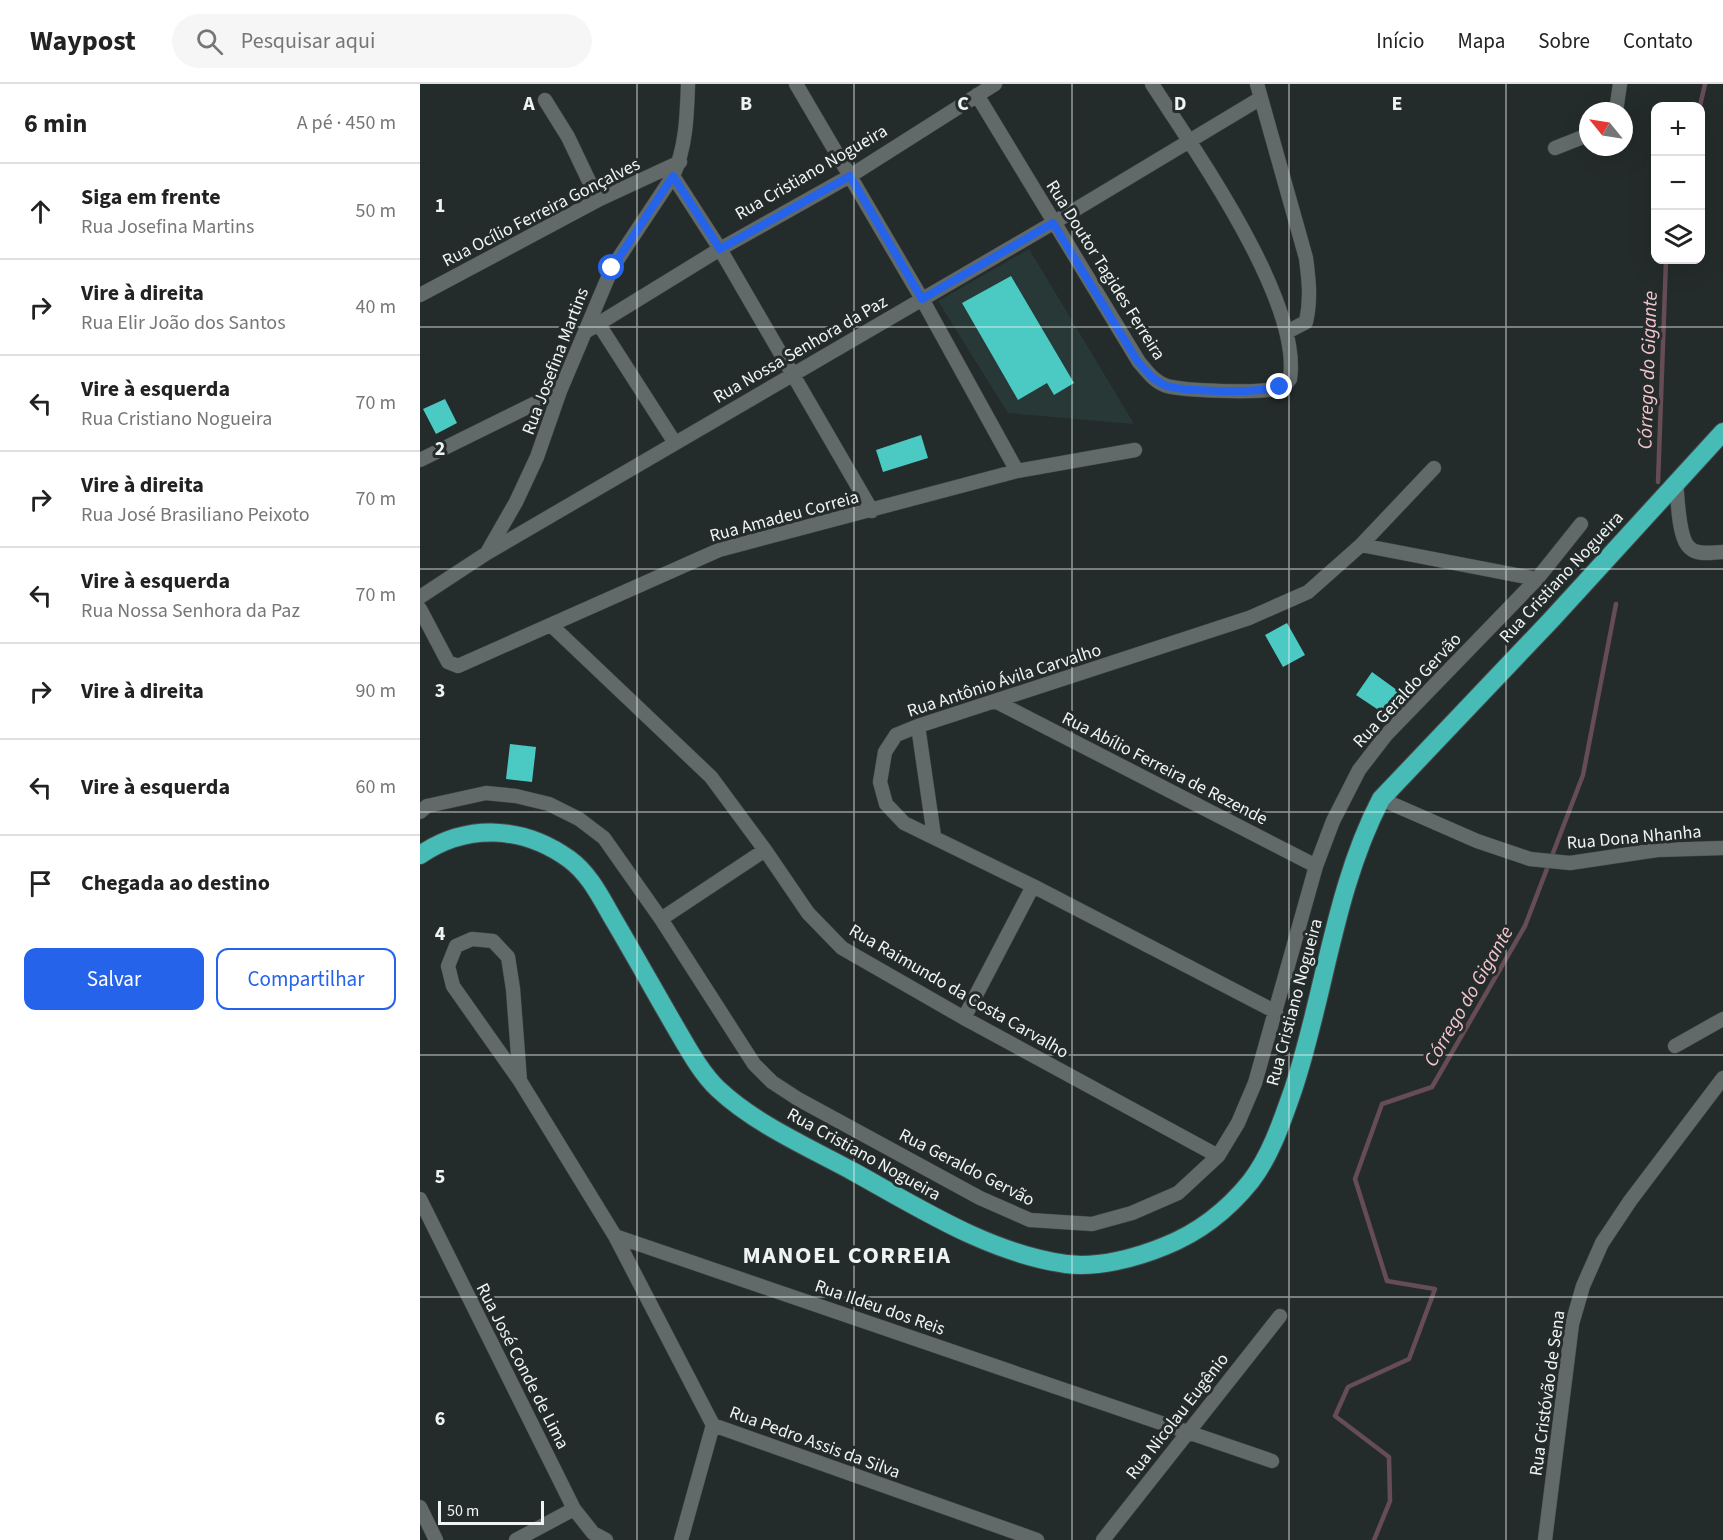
<!DOCTYPE html>
<html lang="pt">
<meta charset="utf-8">
<style>
:root{--surface:#fff;--page:#f6f6f6;--text:#222;--muted:#767676;--line:#e0e0e0;--accent:#2563eb}
body{margin:0;font-family:"Source Sans 3",sans-serif;background:var(--page);color:var(--text)}
.controls{position:absolute;right:18px;top:18px;display:grid;overflow:hidden;border-radius:12px;box-shadow:0 6px 24px #0002}
.controls button{width:54px;height:54px;display:grid;place-items:center;padding:0;border:0;border-bottom:2px solid var(--line);background:var(--surface);color:var(--text);font:30px sans-serif}
.compass{position:absolute;left:1159px;top:18px;width:54px;height:54px;border-radius:50%;background:var(--surface);box-shadow:0 6px 24px #0002;rotate:300deg}
.scale{position:absolute;left:18px;bottom:15px;width:106px;box-sizing:border-box;padding-left:6px;border:3px solid #eff4f3;border-top:0;font-size:16px;line-height:21px;white-space:nowrap;color:#eff4f3;-webkit-text-stroke:4px #242c2b;paint-order:stroke}
.stop{position:absolute;width:18px;height:18px;margin:-14px;border:4px solid #2563eb;border-radius:50%;background:#fff}
.stop.end{background:#2563eb;border-color:#fff;box-shadow:0 2px 6px #0008}
.list{margin:0;padding:0;list-style:none}
h2{display:flex;justify-content:space-between;align-items:center;height:78px;margin:0;padding:0 24px;font-size:26px}
h2 small{font-size:20px;font-weight:400;color:var(--muted)}
.list li{display:grid;grid-template-columns:39px 1fr auto;gap:18px;align-items:center;box-sizing:border-box;height:96px;padding:0 24px;border-top:2px solid var(--line)}
.list b{display:block;font-size:22px;white-space:nowrap}
.list p{margin:0;font-size:20px;white-space:nowrap;color:var(--muted)}
.list em{font-size:20px;font-style:normal;color:var(--muted)}
.actions{display:flex;gap:12px;padding:18px 24px}
.actions a{flex:1;padding:14px 0;border:2px solid var(--accent);border-radius:12px;text-align:center;font-size:21px;color:var(--accent)}
.actions .main{background:var(--accent);color:#fff}
.icon{flex:none;width:33px;height:33px;fill:none;stroke:currentColor;stroke-width:2;stroke-linecap:round;stroke-linejoin:round}
.map{position:relative;flex:none;width:1303px;height:1456px;overflow:hidden}
header{display:flex;align-items:center;gap:36px;box-sizing:border-box;height:84px;padding:0 30px;background:var(--surface);border-bottom:2px solid var(--line)}
header strong{font-size:28px}
nav{display:flex;gap:33px;margin-inline-start:auto;font-size:21px}
.search{width:420px;height:54px;background:var(--page);display:flex;align-items:center;gap:15px;box-sizing:border-box;padding:0 21px;border-radius:33px;color:var(--muted);font-size:22px}
main{display:flex}
aside{flex:1;background:var(--surface)}
.map>svg:first-child{display:block}
.built{fill:#283837}
.lines{fill:none;stroke-linecap:round;stroke-linejoin:round}
.stream{stroke:#664c54;stroke-width:4.5}
.building{fill:#4bc9c3}
.street-casing{stroke:#434a4a;stroke-width:15}
.highway-casing{stroke:#434a4a;stroke-width:20}
.street{stroke:#616a69;stroke-width:14}
.highway{stroke:#47bcb6;stroke-width:18}
.route{stroke:#2563eb;stroke-width:8}
.grid{fill:none;stroke:#eff4f3;stroke-width:1.5;stroke-opacity:0.55}
.labels{text-anchor:middle;stroke-width:6;stroke-linejoin:round;paint-order:stroke}
.street-label{font-size:18px;fill:#eff4f3;stroke:#242c2b}
.water-label{font-size:20px;font-style:italic;fill:#f5c5cd;stroke:#242c2b}
.district-label{font-size:24px;font-weight:bold;letter-spacing:1.5px;fill:#eff4f3;stroke:#242c2b}
.grid-label{font-size:20px;text-anchor:middle;font-weight:bold;fill:#eff4f3;stroke:#242c2b;stroke-width:6;stroke-linejoin:round;paint-order:stroke}
</style>
<header>
<strong>Waypost</strong>
<div class="search"><svg class="icon" aria-label="search" viewBox="0 0 24 24"><circle cx="10" cy="10" r="6"/><path d="M15 15l6 6"/></svg>Pesquisar aqui</div>
<nav><a>Início</a><a>Mapa</a><a>Sobre</a><a>Contato</a></nav>
</header>
<main>
<aside>
<h2>6 min<small>A pé · 450 m</small></h2>
<ul class="list">
<li><svg class="icon" aria-label="ahead" viewBox="0 0 24 24"><path d="M12 20V5M6 11l6-6 6 6"/></svg><div><b>Siga em frente</b><p>Rua Josefina Martins</p></div><em>50 m</em></li>
<li><svg class="icon" aria-label="right" viewBox="0 0 24 24"><path d="M7 20v-9h11M14 6l5 5-5 5"/></svg><div><b>Vire à direita</b><p>Rua Elir João dos Santos</p></div><em>40 m</em></li>
<li><svg class="icon" aria-label="left" viewBox="0 0 24 24"><path d="M17 20v-9H6M10 6l-5 5 5 5"/></svg><div><b>Vire à esquerda</b><p>Rua Cristiano Nogueira</p></div><em>70 m</em></li>
<li><svg class="icon" aria-label="right" viewBox="0 0 24 24"><path d="M7 20v-9h11M14 6l5 5-5 5"/></svg><div><b>Vire à direita</b><p>Rua José Brasiliano Peixoto</p></div><em>70 m</em></li>
<li><svg class="icon" aria-label="left" viewBox="0 0 24 24"><path d="M17 20v-9H6M10 6l-5 5 5 5"/></svg><div><b>Vire à esquerda</b><p>Rua Nossa Senhora da Paz</p></div><em>70 m</em></li>
<li><svg class="icon" aria-label="right" viewBox="0 0 24 24"><path d="M7 20v-9h11M14 6l5 5-5 5"/></svg><div><b>Vire à direita</b></div><em>90 m</em></li>
<li><svg class="icon" aria-label="left" viewBox="0 0 24 24"><path d="M17 20v-9H6M10 6l-5 5 5 5"/></svg><div><b>Vire à esquerda</b></div><em>60 m</em></li>
<li><svg class="icon" aria-label="arrive" viewBox="0 0 24 24"><path d="M6 21V4h12l-3 4 3 4H6"/></svg><div><b>Chegada ao destino</b></div></li>
</ul>
<div class="actions"><a class="main">Salvar</a><a>Compartilhar</a></div>
</aside>
<div class="map">
<svg width="1303" height="1456" viewBox="0 0 1303 1456">
<rect width="100%" height="100%" fill="#242c2b"/>
<!-- built -->
<path class="built" d="M609 165 714 340 588 329 518 217Z"/>
<g class="lines">
<!-- stream -->
<path class="stream" d="M1280 22 1285 0
M1238 398 1246 176
M954 1456 970 1417 969 1373 915 1332 928 1303 989 1275 1015 1205 967 1197 935 1095 962 1020 1012 1003 1105 842 1163 691 1196 520"/>
</g>
<!-- building -->
<path class="building" d="M591 192 654 299 634 311 627 299 598 316 542 219Z
M25 315 37 339 16 350 3 325Z
M501 351 508 374 463 388 456 366Z
M867 539 885 571 863 583 845 551Z
M952 588 981 609 966 631 936 611Z
M90 660 116 663 112 698 86 695Z"/>
<g class="lines">
<!-- street casing -->
<g class="street-casing">
<path id="street" d="M376 0 502 215 597 387
M837 0 886 174C889 197 891 216 886 238L867 248
M557 11 719 278C727 287 734 298 747 302 766 307 835 309 855 305 861 303 866 301 870 295 882 217 775 67 732 0
M125 16 148 53 178 116
M1196 27 1200 0
M1135 64 1168 51
M253 92 300 165 452 427
M0 211 178 116 260 78
M178 239 255 359
M165 248 300 165 430 92 575 0
M0 376 140 307
M1256 398C1258 414 1258 455 1270 464 1278 472 1293 468 1303 468
M941 461 1117 495
M68 467 96 418 117 373 140 307 192 184 253 92C266 64 267 31 268 0
M0 513 67 469 633 139 841 14
M0 525 28 578 38 582 299 466 597 387 715 366
M131 541 291 693 345 766 388 829 422 864 544 934 798 1072
M577 618 896 782
M498 642 514 752
M961 715 1057 757 1110 775 1150 779 1237 766 1303 764
M0 728 7 722 66 709 96 712 129 720 159 735 184 754 241 835 334 980 352 998 378 1015 560 1114 610 1136 672 1140 712 1129 758 1109 798 1072 818 1039 835 999 896 782 913 737 939 686 966 651 1117 495 1161 440
M241 835 345 766
M856 928 613 802 484 739 466 720 460 698 465 668 476 651 498 642 829 534 888 508 941 461 1014 384
M544 934 613 802
M1255 962 1303 935
M100 997 93 905 88 873 73 857 52 855 36 862 28 882 33 902 100 997 195 1152 852 1377
M0 1115 154 1425 173 1449 186 1456
M195 1152 293 1341 617 1456
M0 1423 16 1456
M96 1456 154 1425
M261 1456 293 1341
M683 1456 860 1232
M1125 1456 1152 1240 1163 1202 1182 1159 1210 1117 1303 994"/>
</g>
<!-- highway casing -->
<g class="highway-casing">
<path id="highway" d="M0 771C47 739 103 742 149 775 170 790 182 816 195 838 215 872 234 906 253 939 266 961 280 988 298 1005 335 1040 390 1064 434 1088 501 1125 569 1169 646 1180 678 1184 716 1174 745 1162 780 1148 807 1127 831 1097 851 1071 862 1037 873 1006 905 910 914 805 961 715L1132 535 1303 348"/>
</g>
<!-- street -->
<use href="#street" class="street"/>
<!-- highway -->
<use href="#highway" class="highway"/>
</g>
<g class="lines">
<!-- route -->
<path class="route" d="M192 184 253 92 300 165 430 92 502 215 633 139 718 278C727 287 734 298 747 302 768 308 839 309 860 303"/>
</g>
<!-- grid -->
<path class="grid" d="M217 0V1456M434 0V1456M652 0V1456M869 0V1456M1086 0V1456M0 243H1303M0 485H1303M0 728H1303M0 971H1303M0 1213H1303"/>
<g class="labels">
<!-- street labels -->
<g class="street-label">
<text transform="translate(391 88) rotate(-30)" y="6">Rua Cristiano Nogueira</text>
<text transform="translate(121 128) rotate(-27)" y="6">Rua Ocílio Ferreira Gonçalves</text>
<text transform="translate(686 186) rotate(58)" y="6">Rua Doutor Tagides Ferreira</text>
<text transform="translate(380 265) rotate(-30)" y="6">Rua Nossa Senhora da Paz</text>
<text transform="translate(135 277) rotate(-69)" y="6">Rua Josefina Martins</text>
<text transform="translate(364 432) rotate(-15)" y="6">Rua Amadeu Correia</text>
<text transform="translate(1141 493) rotate(-47)" y="6">Rua Cristiano Nogueira</text>
<text transform="translate(584 596) rotate(-18)" y="6">Rua Antônio Ávila Carvalho</text>
<text transform="translate(987 606) rotate(-47)" y="6">Rua Geraldo Gervão</text>
<text transform="translate(745 684) rotate(27)" y="6">Rua Abílio Ferreira de Rezende</text>
<text transform="translate(1214 753) rotate(-5)" y="6">Rua Dona Nhanha</text>
<text transform="translate(539 907) rotate(30)" y="6">Rua Raimundo da Costa Carvalho</text>
<text transform="translate(874 918) rotate(-75)" y="6">Rua Cristiano Nogueira</text>
<text transform="translate(444 1070) rotate(29)" y="6">Rua Cristiano Nogueira</text>
<text transform="translate(547 1083) rotate(27)" y="6">Rua Geraldo Gervão</text>
<text transform="translate(460 1223) rotate(19)" y="6">Rua Ildeu dos Reis</text>
<text transform="translate(103 1282) rotate(63)" y="6">Rua José Conde de Lima</text>
<text transform="translate(1127 1309) rotate(-82)" y="6">Rua Cristóvão de Sena</text>
<text transform="translate(757 1332) rotate(-52)" y="6">Rua Nicolau Eugênio</text>
<text transform="translate(395 1358) rotate(20)" y="6">Rua Pedro Assis da Silva</text>
</g>
<!-- water labels -->
<g class="water-label">
<text transform="translate(1227 286) rotate(-88)" y="7">Córrego do Gigante</text>
<text transform="translate(1048 912) rotate(-60)" y="7">Córrego do Gigante</text>
</g>
<!-- district labels -->
<g class="district-label">
<text x="427" y="1179">MANOEL CORREIA</text>
</g>
</g>
<g class="grid-label">
<text x="109" y="26">A</text>
<text x="326" y="26">B</text>
<text x="543" y="26">C</text>
<text x="760" y="26">D</text>
<text x="977" y="26">E</text>
<text x="20" y="128">1</text>
<text x="20" y="371">2</text>
<text x="20" y="613">3</text>
<text x="20" y="856">4</text>
<text x="20" y="1099">5</text>
<text x="20" y="1341">6</text>
</g>
</svg>
<div class="controls">
<button>+</button>
<button>−</button>
<button><svg class="icon" aria-label="layers" viewBox="0 0 24 24"><path d="M12 4l9 5-9 5-9-5zM3 14l9 5 9-5"/></svg></button>
</div>
<svg class="compass" viewBox="-18 -18 36 36"><path d="M0-13l5 13h-10z" fill="#e53935"/><path d="M0 13l5-13h-10z" fill="#767676"/></svg>
<div class="scale">50 m</div>
<div class="stop" style="left:192px;top:184px"></div>
<div class="stop end" style="left:860px;top:303px"></div>
</div>
</main>
